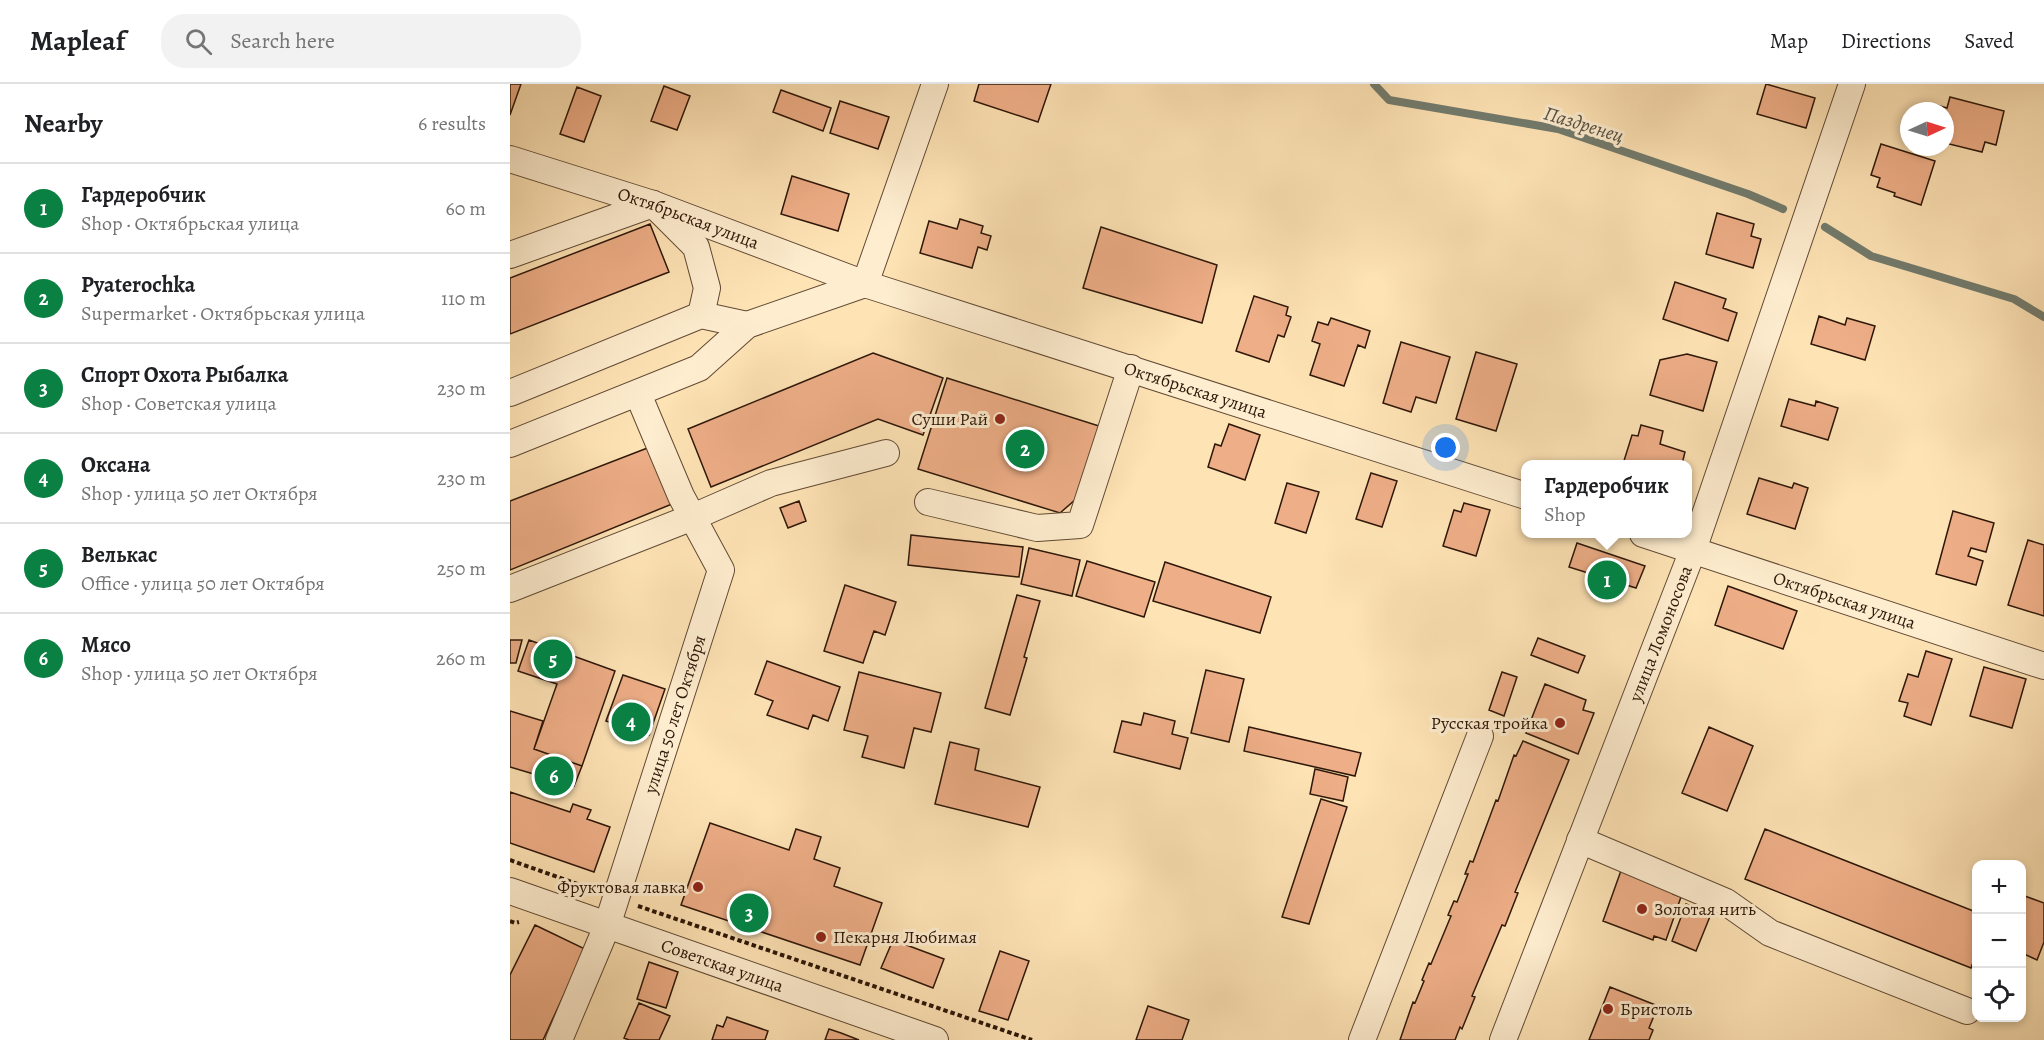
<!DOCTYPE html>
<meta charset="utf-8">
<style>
:root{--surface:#fff;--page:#f2f2f2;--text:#202124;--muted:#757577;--line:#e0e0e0;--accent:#0b8043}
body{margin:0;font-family:Alegreya,serif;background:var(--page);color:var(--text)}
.controls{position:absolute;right:18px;bottom:18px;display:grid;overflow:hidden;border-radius:12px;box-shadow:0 3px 9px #0003}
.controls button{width:54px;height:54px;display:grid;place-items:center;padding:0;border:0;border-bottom:2px solid var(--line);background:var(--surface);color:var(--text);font:30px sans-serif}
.compass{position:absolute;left:1390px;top:18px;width:54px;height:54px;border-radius:50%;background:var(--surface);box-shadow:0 3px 9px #0003;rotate:86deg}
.you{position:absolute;left:936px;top:364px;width:21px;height:21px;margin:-15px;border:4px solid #fff;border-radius:50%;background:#1a73e8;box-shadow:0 0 0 9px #1a73e833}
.badge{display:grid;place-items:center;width:39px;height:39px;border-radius:50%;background:var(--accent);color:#fff;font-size:20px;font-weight:700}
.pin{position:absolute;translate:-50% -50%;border:3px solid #fff;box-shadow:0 2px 6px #0006}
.popup{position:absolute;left:1011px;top:376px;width:171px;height:78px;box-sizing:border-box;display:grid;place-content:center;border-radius:12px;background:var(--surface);filter:drop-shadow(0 2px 4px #0005);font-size:20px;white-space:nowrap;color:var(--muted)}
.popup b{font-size:22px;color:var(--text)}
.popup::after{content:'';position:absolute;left:50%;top:100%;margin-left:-12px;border:12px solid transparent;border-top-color:var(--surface)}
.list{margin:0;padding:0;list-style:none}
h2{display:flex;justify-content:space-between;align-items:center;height:78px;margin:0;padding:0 24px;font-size:26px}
h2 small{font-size:20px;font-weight:400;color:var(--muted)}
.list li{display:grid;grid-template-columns:39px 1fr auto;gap:18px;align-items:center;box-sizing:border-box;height:90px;padding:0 24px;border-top:2px solid var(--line)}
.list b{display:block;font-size:22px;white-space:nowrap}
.list p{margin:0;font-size:20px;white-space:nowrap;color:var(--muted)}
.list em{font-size:20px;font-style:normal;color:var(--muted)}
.icon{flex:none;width:33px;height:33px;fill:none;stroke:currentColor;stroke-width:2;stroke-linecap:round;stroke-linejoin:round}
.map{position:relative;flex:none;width:1534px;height:956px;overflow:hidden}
header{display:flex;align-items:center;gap:36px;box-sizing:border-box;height:84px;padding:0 30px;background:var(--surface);border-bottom:2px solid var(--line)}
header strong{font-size:28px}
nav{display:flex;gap:33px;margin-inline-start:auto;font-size:21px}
.search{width:420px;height:54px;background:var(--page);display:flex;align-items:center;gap:15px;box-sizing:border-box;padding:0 21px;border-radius:24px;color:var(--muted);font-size:22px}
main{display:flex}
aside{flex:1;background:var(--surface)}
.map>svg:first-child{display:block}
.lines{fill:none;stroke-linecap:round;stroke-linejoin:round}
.stream{stroke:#727b6d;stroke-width:8}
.building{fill:#eeae87;stroke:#2d1709;stroke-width:1.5}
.minor-casing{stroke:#614a34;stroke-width:28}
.path{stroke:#2d1709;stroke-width:4;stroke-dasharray:4.5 3;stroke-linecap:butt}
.minor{stroke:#feedcf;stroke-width:26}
.poi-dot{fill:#8f2418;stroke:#feedcf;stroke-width:2}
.labels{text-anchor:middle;stroke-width:6;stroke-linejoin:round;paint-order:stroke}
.street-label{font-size:18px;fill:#2d1709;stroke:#feedcf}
.poi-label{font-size:18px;fill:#2d1709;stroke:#feedcf;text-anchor:end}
.water-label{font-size:20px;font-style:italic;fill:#555143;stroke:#feedcf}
</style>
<header>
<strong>Mapleaf</strong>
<div class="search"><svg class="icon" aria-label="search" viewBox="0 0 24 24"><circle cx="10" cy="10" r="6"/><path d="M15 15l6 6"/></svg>Search here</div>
<nav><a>Map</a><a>Directions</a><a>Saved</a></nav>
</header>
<main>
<aside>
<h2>Nearby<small>6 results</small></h2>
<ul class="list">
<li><span class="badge">1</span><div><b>Гардеробчик</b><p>Shop · Октябрьская улица</p></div><em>60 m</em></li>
<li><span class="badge">2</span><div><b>Pyaterochka</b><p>Supermarket · Октябрьская улица</p></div><em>110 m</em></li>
<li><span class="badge">3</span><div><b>Спорт Охота Рыбалка</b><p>Shop · Советская улица</p></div><em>230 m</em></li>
<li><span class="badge">4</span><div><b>Оксана</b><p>Shop · улица 50 лет Октября</p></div><em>230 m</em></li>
<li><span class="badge">5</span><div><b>Велькас</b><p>Office · улица 50 лет Октября</p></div><em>250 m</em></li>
<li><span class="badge">6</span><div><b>Мясо</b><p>Shop · улица 50 лет Октября</p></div><em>260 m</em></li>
</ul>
</aside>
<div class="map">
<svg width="1534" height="956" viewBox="0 0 1534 956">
<rect width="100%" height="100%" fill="#fee3b5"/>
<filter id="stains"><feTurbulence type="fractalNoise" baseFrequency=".00333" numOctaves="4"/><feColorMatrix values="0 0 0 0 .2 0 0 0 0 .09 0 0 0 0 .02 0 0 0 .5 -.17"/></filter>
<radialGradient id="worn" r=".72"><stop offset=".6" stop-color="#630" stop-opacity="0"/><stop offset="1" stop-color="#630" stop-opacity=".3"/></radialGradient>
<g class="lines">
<!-- stream -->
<path class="stream" d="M864 0 879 16 1048 45 1238 110 1273 125
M1315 143 1361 172 1504 215 1534 233"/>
</g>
<!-- building -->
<path class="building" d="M0 0H11L0 31Z
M469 0H541L528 38 464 17Z
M1256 0 1305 14 1296 44 1247 30Z
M154 2 180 12 167 46 141 37Z
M67 3 91 12 74 58 50 50Z
M271 6 321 24 313 47 263 28Z
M1440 13 1494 27 1486 61 1475 58 1472 68 1435 59V27H1424L1426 21 1437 24Z
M330 17 379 33 368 65 320 49Z
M1371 60 1425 77 1411 121 1384 112 1385 109 1367 103 1370 94 1361 91Z
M282 92 339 110 328 147 271 130Z
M1207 129 1244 140 1241 152 1251 155 1243 184 1196 170Z
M450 135 473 142 471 149 481 152 477 166 468 163 462 184 410 169 419 137 447 145Z
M140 140 159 188 0 250V194Z
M591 143 707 181 692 239 573 204Z
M1165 198 1216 215 1213 224 1227 229 1218 257 1153 235Z
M744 212 778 223 776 231 781 233 774 253 768 251 759 278 726 267Z
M1309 232 1335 241 1337 234 1365 242 1355 276 1301 260Z
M821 234 860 247 855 264 848 261 834 302 800 291 810 260 802 257 808 238 818 241Z
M891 258 940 273 926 319 906 313 901 328 873 319Z
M966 268 1007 280 986 347 946 335Z
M363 269 433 294 413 351 368 335 201 403 178 345Z
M1177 270 1207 278 1193 327 1140 311 1150 276Z
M437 294 589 342 566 415 550 429 408 385Z
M1279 315 1305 322 1306 317 1328 324 1318 356 1271 342Z
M719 340 750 351 735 396 698 383 705 360 711 362Z
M1131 341 1153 347 1150 360 1175 368 1172 380H1113L1122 351 1128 352Z
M140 363 162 420 0 486V417Z
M861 389 887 397 872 443 846 435Z
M1249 394 1282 404 1284 399 1298 404 1285 445 1237 430Z
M777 399 809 408 796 449 765 439Z
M289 417 296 437 278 444 270 424Z
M954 419 980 426 966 472 933 462 944 426 951 428Z
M1443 427 1484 439 1476 468 1461 464 1458 472 1473 477 1466 501 1426 490Z
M401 451 513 463 509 493 398 481Z
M1518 456 1534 461V532L1498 521Z
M1067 459 1135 482 1126 504 1059 483Z
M519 464 570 476 562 512 511 500Z
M577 477 645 498 634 533 566 512Z
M655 478 761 513 750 549 643 517Z
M335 501 386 518 375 551 364 547 353 579 314 567Z
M1218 502 1287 527 1273 565 1205 541Z
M507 511 530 517 514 573 517 574 500 631 475 624Z
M1028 554 1075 572 1068 589 1021 571Z
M0 556H12L6 579H0Z
M19 556 105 587 72 682 24 665 47 600 8 587Z
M1416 567 1442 575 1421 641 1394 632 1398 619 1389 617 1398 590 1408 593Z
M257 577 330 603 318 637 303 631 298 645 257 631 263 617 245 610Z
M1474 583 1516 595 1502 644 1460 632Z
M696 586 734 595 719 658 681 649Z
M349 588 431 609 421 648 404 644 394 684 352 673 358 652 334 646Z
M992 588 1007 593 994 632 979 626Z
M113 591 155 605 139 651 96 637Z
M1035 600 1076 616 1073 626 1084 629 1068 670 1016 649Z
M0 627 33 637 24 665 72 682 64 702 0 683Z
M634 629 665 637 662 650 678 654 670 685 604 668 612 637 631 641Z
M739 643 851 669 845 692 734 667Z
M1199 643 1243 662 1217 727 1172 709Z
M1013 657 1059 676 1005 808 1008 809 995 842 992 841 962 912 965 913 952 945 950 943 945 956H890L903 918 905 919 914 897 912 896 919 879 921 880 941 832 938 831 944 817 947 818 958 790H955L960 777 963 778 986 716 988 717 1004 671 1006 672Z
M440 658 469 665 465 686 530 703 518 743 425 720Z
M805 685 838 693 833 717 800 710Z
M0 708 60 728 63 720 81 726 77 735 100 743 84 788 0 759Z
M811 715 837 723 799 840 772 833Z
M200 739 279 766 286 745 311 753 304 775 330 784 324 802 372 819 350 881 171 821Z
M1255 745 1466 828V870L1461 884 1235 795Z
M1113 781 1166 801 1163 810 1171 813 1156 856 1144 852 1143 856 1093 837Z
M1512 811 1534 819V858L1527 876 1512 869Z
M1176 820 1201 830 1186 867 1162 857Z
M25 841 75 865 33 956H0V891Z
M383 856 434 875 423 904 371 884Z
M490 867 519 877 498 936 469 927Z
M139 878 168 888 156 924 127 915Z
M1100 903 1148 922 1139 944 1143 946 1139 956H1079Z
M129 919 160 932 149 956H119L114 954Z
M638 922 679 936 672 956H626Z
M217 933 258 947 255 956H202L207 941 213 943Z
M319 945 331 949 349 956H315Z"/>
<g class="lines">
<!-- minor casing -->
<g class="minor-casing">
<g id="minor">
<path id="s1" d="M0 75 143 120 355 200 425 0"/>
<path d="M0 171 143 120 186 163 197 204 191 231"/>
<path d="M0 309 191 231 237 241"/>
<path id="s2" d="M0 360 189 284 237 241 355 200 1016 412"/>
<path d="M418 418 527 444 570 441 621 284"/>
<path id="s3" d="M1133 450 1534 582"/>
<path d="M0 505 183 433 261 399 376 369"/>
<path d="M1070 756 1216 818 1260 849 1457 927"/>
<path id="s4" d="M0 807 425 956"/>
<path id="s5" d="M49 956 97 842 211 486 171 412 128 310"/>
<path d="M852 956 970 652"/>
<path id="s6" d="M993 956 1183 466 1342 0"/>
</g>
</g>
<!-- path -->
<path class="path" d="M0 776 84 806
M128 822 522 956
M0 837 5 839 9 838"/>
<!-- minor -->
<use href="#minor" class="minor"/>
</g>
<!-- markers -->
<g class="poi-dot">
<circle cx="490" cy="335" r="6"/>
<circle cx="1050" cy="639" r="6"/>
<circle cx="188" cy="803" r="6"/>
<circle cx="1132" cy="825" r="6"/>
<circle cx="311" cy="853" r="6"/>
<circle cx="1098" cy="925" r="6"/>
</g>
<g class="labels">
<!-- street labels -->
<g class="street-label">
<text dy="6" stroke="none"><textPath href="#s1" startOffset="188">Октябрьская улица</textPath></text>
<text dy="6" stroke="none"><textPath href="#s2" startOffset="740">Октябрьская улица</textPath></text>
<text dy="6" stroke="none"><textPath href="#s3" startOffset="212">Октябрьская улица</textPath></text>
<text dy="6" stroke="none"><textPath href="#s6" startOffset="436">улица Ломоносова</textPath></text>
<text dy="6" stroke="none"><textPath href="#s5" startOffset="346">улица 50 лет Октября</textPath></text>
<text dy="6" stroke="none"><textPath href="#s4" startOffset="225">Советская улица</textPath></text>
</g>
<!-- poi labels -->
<g class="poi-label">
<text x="478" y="341">Суши Рай</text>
<text x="1038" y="645">Русская тройка</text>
<text x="176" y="809">Фруктовая лавка</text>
<text x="1144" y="831" text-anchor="start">Золотая нить</text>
<text x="323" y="859" text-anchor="start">Пекарня Любимая</text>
<text x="1110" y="931" text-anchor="start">Бристоль</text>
</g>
<!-- water labels -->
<g class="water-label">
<text transform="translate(1074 40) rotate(17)" y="7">Паздренец</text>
</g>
</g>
<rect width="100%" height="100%" filter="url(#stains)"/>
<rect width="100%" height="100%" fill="url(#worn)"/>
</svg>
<div class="controls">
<button>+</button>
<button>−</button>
<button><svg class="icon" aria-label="locate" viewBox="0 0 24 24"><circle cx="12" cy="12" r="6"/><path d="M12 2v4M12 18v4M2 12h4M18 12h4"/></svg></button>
</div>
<svg class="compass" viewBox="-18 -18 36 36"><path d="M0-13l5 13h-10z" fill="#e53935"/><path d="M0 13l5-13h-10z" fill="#757577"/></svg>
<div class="you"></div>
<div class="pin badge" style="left:1097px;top:496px">1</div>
<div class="popup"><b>Гардеробчик</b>Shop</div>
<div class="pin badge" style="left:515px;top:365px">2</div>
<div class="pin badge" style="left:239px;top:829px">3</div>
<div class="pin badge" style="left:121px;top:638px">4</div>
<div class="pin badge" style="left:43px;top:575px">5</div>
<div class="pin badge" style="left:44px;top:692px">6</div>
</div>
</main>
